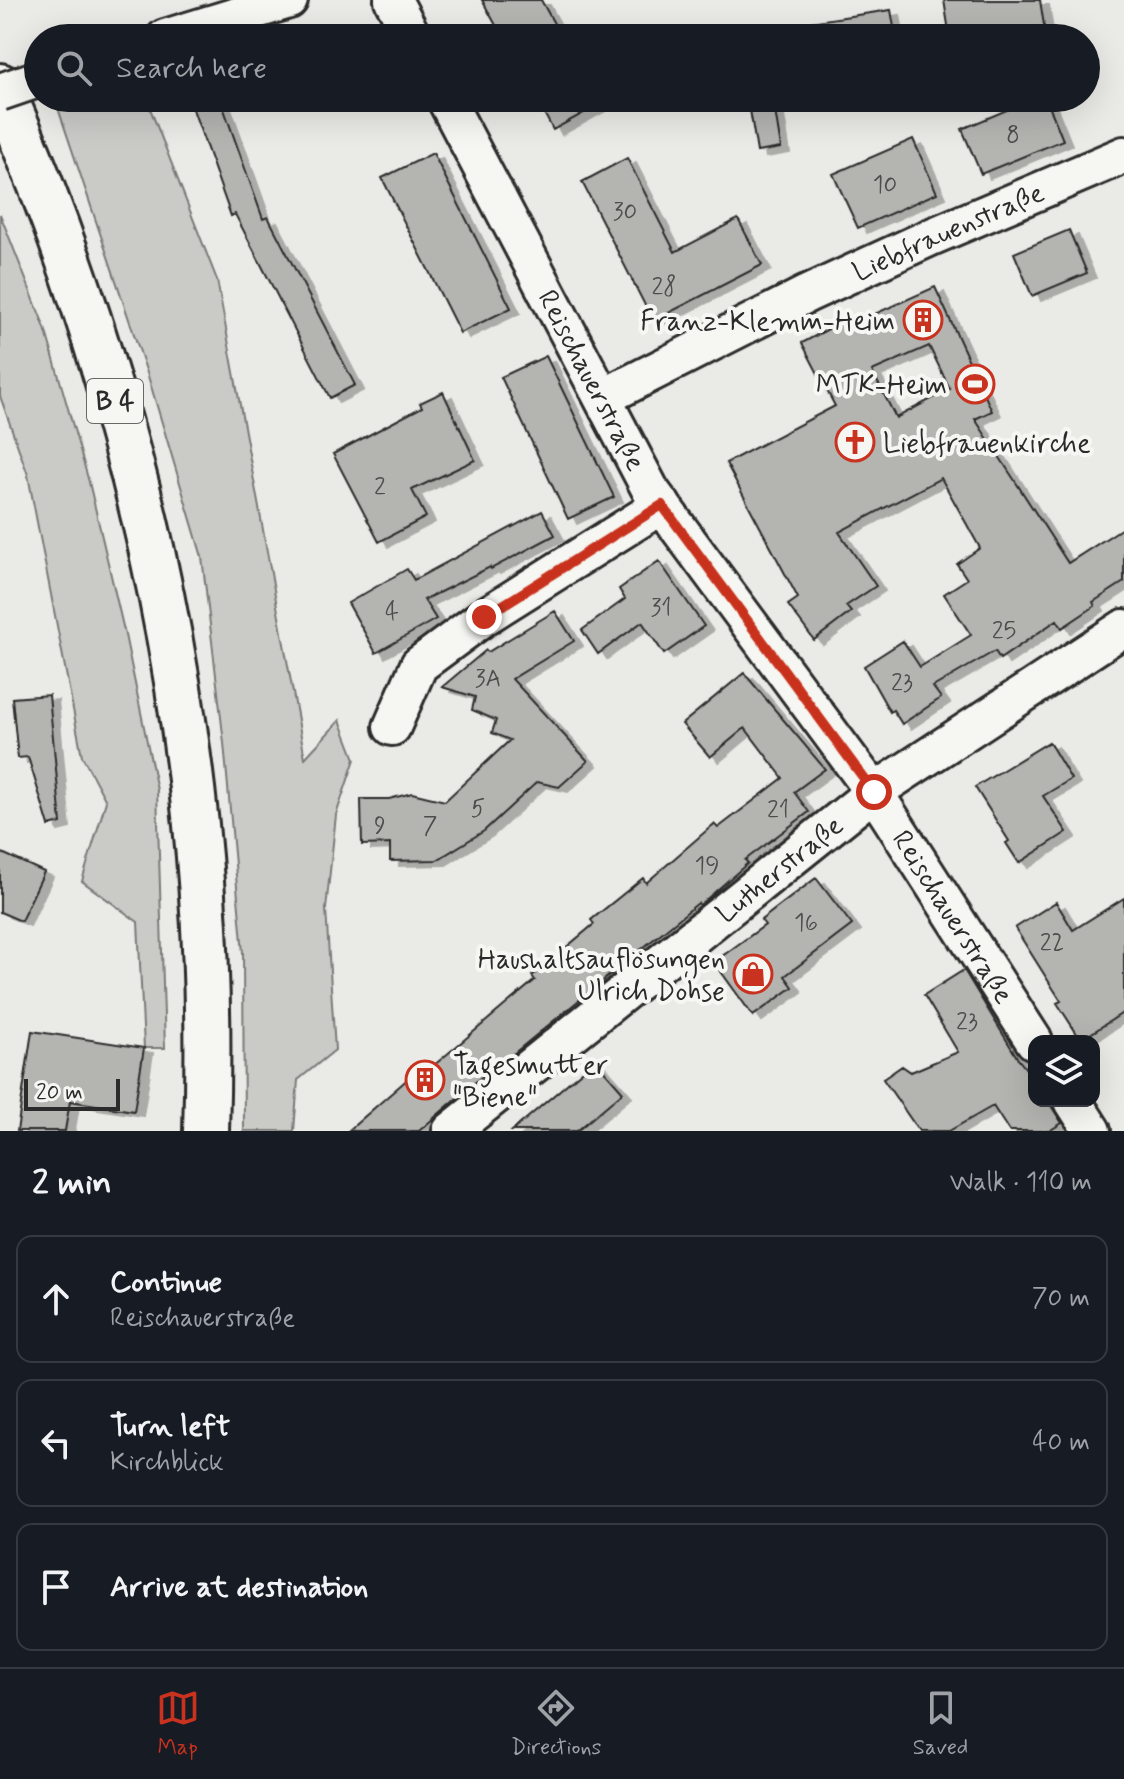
<!DOCTYPE html>
<meta charset="utf-8">
<style>
:root{--surface:#171b24;--page:#20242c;--text:#f1f3f6;--muted:#9ea1a6;--line:#363941;--accent:#c8321e}
body{margin:0;font-family:Mynerve,sans-serif;background:var(--page);color:var(--text)}
.controls{position:absolute;right:24px;bottom:24px;display:grid;overflow:hidden;border-radius:16px;box-shadow:0 8px 32px #0002}
.controls button{width:72px;height:72px;display:grid;place-items:center;padding:0;border:0;border-bottom:2px solid var(--line);background:var(--surface);color:var(--text);font:40px sans-serif}
.scale{position:absolute;left:24px;bottom:20px;width:96px;box-sizing:border-box;padding-left:8px;border:4px solid #2b2b2b;border-top:0;font-size:22px;line-height:28px;white-space:nowrap;color:#2b2b2b;-webkit-text-stroke:6px #f6f6f2;paint-order:stroke}
.stop{position:absolute;width:24px;height:24px;margin:-18px;border:6px solid #c8321e;border-radius:50%;background:#fff}
.stop.end{background:#c8321e;border-color:#fff;box-shadow:0 2px 8px #0008}
.list{margin:0;padding:0;list-style:none}
h2{display:flex;justify-content:space-between;align-items:center;height:104px;margin:0;padding:0 32px;font-size:34px}
h2 small{font-size:26px;font-weight:400;color:var(--muted)}
.list li{display:grid;grid-template-columns:52px 1fr auto;gap:24px;align-items:center;box-sizing:border-box;height:128px;margin:0 16px 16px;padding:0 16px;border:2px solid var(--line);border-radius:16px}
.list b{display:block;font-size:30px;white-space:nowrap}
.list p{margin:0;font-size:26px;white-space:nowrap;color:var(--muted)}
.list em{font-size:26px;font-style:normal;color:var(--muted)}
.icon{flex:none;width:44px;height:44px;fill:none;stroke:currentColor;stroke-width:2;stroke-linecap:round;stroke-linejoin:round}
.map{position:relative;flex:none;width:1124px;height:1131px;overflow:hidden}
.search{position:absolute;background:var(--surface);box-shadow:0 8px 32px #0002;left:24px;right:24px;top:24px;height:88px;display:flex;align-items:center;gap:20px;box-sizing:border-box;padding:0 28px;border-radius:44px;color:var(--muted);font-size:30px}
.sheet{height:536px;background:var(--surface)}
nav{display:flex;justify-content:space-around;align-items:center;box-sizing:border-box;height:112px;border-top:2px solid var(--line);background:var(--surface);font-size:22px;color:var(--muted)}
nav a{display:grid;justify-items:center;gap:4px}
nav .on{color:var(--accent)}
.map>svg:first-child{display:block}
.green{fill:#cacac7;stroke:#7a7a79;stroke-width:2}
.building{fill:#b4b4b1;stroke:#2b2b2b;stroke-width:2;fill-rule:evenodd;filter:url(#shadow)}
.lines{fill:none;stroke-linecap:round;stroke-linejoin:round}
.minor-casing{stroke:#2b2b2b;stroke-width:42}
.trunk-casing{stroke:#2b2b2b;stroke-width:50}
.minor{stroke:#f6f6f2;stroke-width:36}
.trunk{stroke:#f6f6f2;stroke-width:44}
.minor-bridge-casing{stroke:#2b2b2b;stroke-width:42;stroke-linecap:butt}
.minor-bridge{stroke:#f6f6f2;stroke-width:36}
.route{stroke:#c8321e;stroke-width:10}
.labels{text-anchor:middle;stroke-width:8;stroke-linejoin:round;paint-order:stroke}
.number-label{font-size:24px;fill:#4d4d4c}
.shield{fill:#f6f6f2;stroke:#686867;stroke-width:2}
.shield-label{font-size:26px;font-weight:bold;fill:#2b2b2b}
.street-label{font-size:28px;fill:#2b2b2b;stroke:#f6f6f2}
.poi-label{font-size:28px;fill:#2b2b2b;stroke:#f6f6f2;text-anchor:end}
</style>
<div class="map">
<svg width="1124" height="1131" viewBox="0 0 1124 1131">
<defs>
<filter id="shadow"><feDropShadow dx="9" dy="5" stdDeviation="0" flood-color="#0004"/></filter>
</defs>
<rect width="100%" height="100%" fill="#eaeae6"/>
<filter id="ink" filterUnits="userSpaceOnUse"><feTurbulence type="fractalNoise" baseFrequency=".0125" numOctaves="2"/><feDisplacementMap in="SourceGraphic" scale="16" xChannelSelector="R" yChannelSelector="G"/><feConvolveMatrix kernelMatrix="1 2 1 2 8 2 1 2 1" color-interpolation-filters="sRGB"/></filter>
<g filter="url(#ink)">
<!-- green -->
<path class="green" d="M81 98H146L217 280 305 758 340 720 355 759 336 815 326 909 335 1050 298 1080 294 1131H244L243 953 224 743 202 557 148 376 58 108Z
M0 214 45 328 89 482 125 635 157 790 165 1048H144L138 922 82 881 106 801 82 756 28 475 0 396Z"/>
<!-- building -->
<path class="building" d="M482 0H541L562 38H503Z
M944 0H1040L1046 38H950Z
M891 10 896 38H804L803 23Z
M189 98H220L263 219 268 217 355 385 330 398 235 214 231 216Z
M536 98H611L553 130Z
M748 98H773L781 148 757 152Z
M1035 98H1046L1063 140 981 174 962 129Z
M913 139 937 193 858 228 833 174Z
M433 153 511 308 460 333 382 178Z
M627 158 675 252 738 219 762 265 653 321 582 182Z
M1069 230 1087 273 1032 296 1014 253Z
M935 287 992 411 975 419 1068 563 1124 527V582L1093 602 1095 606 1062 628 1057 620 1000 659 995 651 933 687 941 698 902 724 893 710 890 712 864 666 903 641 920 667 971 635 944 594 967 579 957 564 980 548 941 478 839 532 876 586 846 606 851 612 814 640 788 605 798 598 726 463 835 406 802 343 845 320 848 326ZM929 346 950 389 896 418 872 371Z
M546 356 614 497 568 519 501 377Z
M443 392 475 460 412 490 426 517 379 542 333 454 422 407 420 403Z
M542 511 555 535 491 569 490 567 424 600 436 619 376 653 348 603 407 569 414 580Z
M659 561 704 626 664 654 642 622 598 654 582 630 625 599 619 589Z
M555 611 574 641 512 679 588 761 559 787 537 782 484 831 437 860 390 861V844L362 845 361 799H389L412 793 445 801 510 740 492 733 496 720 472 710 475 697 442 687 486 650 488 652Z
M744 673 825 769 794 792 809 812 745 860 748 863 709 897 700 905 698 903 496 1068 494 1066 419 1131H348L427 1062 432 1067 535 980 532 976 594 924 591 920 643 878 646 883 714 824 718 828 783 778 745 728 710 757 682 724Z
M49 695 61 823 49 826 28 757 18 758 12 698Z
M1049 742 1071 779 1043 796 1067 832 1019 863 1006 843 1009 841 975 787Z
M0 852 44 872 21 921 0 912Z
M816 878 852 925 785 976 793 987 753 1016 714 962 765 925 761 920Z
M1124 898V1012L1081 1040 1057 1003 1061 1001 1015 928 1056 902 1073 930Z
M964 970 1018 1059 1034 1079V1101H1048L1062 1123 1049 1131H1009L993 1106 949 1131H919L883 1079 902 1066 911 1072 958 1052 924 995Z
M32 1031 144 1048 134 1111 70 1101 65 1131H17Z
M595 1060 623 1092 577 1131H512Z"/>
<g class="lines">
<!-- minor casing -->
<g class="minor-casing">
<g id="minor">
<path d="M393 0 413 38"/>
<path d="M165 38 289 0"/>
<path id="s1" d="M445 98 651 491 874 792 1034 1041"/>
<path id="s2" d="M604 397 807 294 931 237 1124 155"/>
<path d="M392 727 419 665 484 617 662 505"/>
<path d="M1073 1101 1092 1131"/>
<path id="s3" d="M451 1131 874 792 1124 628"/>
</g>
</g>
<!-- trunk casing -->
<g class="trunk-casing">
<path id="trunk" d="M0 86C143 416 219 770 206 1131"/>
</g>
<!-- minor -->
<use href="#minor" class="minor"/>
<!-- trunk -->
<use href="#trunk" class="trunk"/>
<!-- minor-bridge casing -->
<g class="minor-bridge-casing">
<path id="minor-bridge" d="M0 92 38 79"/>
</g>
<!-- minor-bridge -->
<use href="#minor-bridge" class="minor-bridge"/>
</g>
</g>
<g class="lines" filter="url(#ink)">
<!-- route -->
<path class="route" d="M484 617 662 505 874 792"/>
</g>
<!-- icons -->
<defs>
<g id="building-ring" transform="scale(2)"><circle r="9.5" fill="#f6f6f2" stroke="#c8321e" stroke-width="1.5"/><path d="M-4-6H4V6H1V3H-1V6H-4ZM-2.5-4.3h1.7v1.8h-1.7ZM.8-4.3h1.7v1.8H.8ZM-2.5-1h1.7V.8h-1.7ZM.8-1h1.7V.8H.8Z" fill="#c8321e"/></g>
<g id="stadium-ring" transform="scale(2)"><circle r="9.5" fill="#f6f6f2" stroke="#c8321e" stroke-width="1.5"/><path d="M0-5a6.5 5 0 1 0 0 10a6.5 5 0 1 0 0-10ZM-3.5-1.8h7v3.6h-7Z" fill="#c8321e"/></g>
<g id="church-ring" transform="scale(2)"><circle r="9.5" fill="#f6f6f2" stroke="#c8321e" stroke-width="1.5"/><path d="M-1.2-6h2.4v3.5h3.3v2.4h-3.3V6h-2.4V-.1h-3.3v-2.4h3.3Z" fill="#c8321e"/></g>
<g id="shop-ring" transform="scale(2)"><circle r="9.5" fill="#f6f6f2" stroke="#c8321e" stroke-width="1.5"/><path d="M-5-2.5h2.3a2.7 3.5 0 0 1 5.4 0H5L5.5 6h-11ZM-1.5-2.5h3a1.5 2.3 0 0 0-3 0Z" fill="#c8321e"/></g>
</defs>
<g fill-rule="evenodd">
<use href="#building-ring" x="923" y="320"/>
<use href="#stadium-ring" x="975" y="384"/>
<use href="#church-ring" x="855" y="442"/>
<use href="#shop-ring" x="753" y="974"/>
<use href="#building-ring" x="425" y="1080"/>
</g>
<g class="labels">
<!-- number labels -->
<g class="number-label">
<text x="1013" y="142">8</text>
<text x="885" y="192">10</text>
<text x="625" y="219">30</text>
<text x="664" y="294">28</text>
<text x="380" y="494">2</text>
<text x="661" y="615">31</text>
<text x="392" y="619">4</text>
<text x="1004" y="638">25</text>
<text x="488" y="686">3A</text>
<text x="902" y="690">23</text>
<text x="478" y="816">5</text>
<text x="778" y="817">21</text>
<text x="380" y="833">9</text>
<text x="430" y="833">7</text>
<text x="707" y="873">19</text>
<text x="806" y="930">16</text>
<text x="1052" y="950">22</text>
<text x="967" y="1029">23</text>
</g>
<!-- shield labels -->
<rect class="shield" x="87" y="379" width="56" height="44" rx="6"/>
<g class="shield-label">
<text x="115" y="410">B 4</text>
</g>
<!-- street labels -->
<g class="street-label">
<text dy="10" stroke="none"><textPath href="#s2" startOffset="382">Liebfrauenstraße</textPath></text>
<text dy="10" stroke="none"><textPath href="#s1" startOffset="318">Reischauerstraße</textPath></text>
<text dy="10" stroke="none"><textPath href="#s3" startOffset="420">Lutherstraße</textPath></text>
<text dy="10" stroke="none"><textPath href="#s1" startOffset="966">Reischauerstraße</textPath></text>
</g>
<!-- poi labels -->
<g class="poi-label">
<text x="895" y="330">Franz-Klemm-Heim</text>
<text x="947" y="394">MTK-Heim</text>
<text x="883" y="452" text-anchor="start">Liebfrauenkirche</text>
<text x="725" y="968">Haushaltsauflösungen<tspan x="725" dy="32">Ulrich Dohse</tspan></text>
<text x="453" y="1074" text-anchor="start">Tagesmutter<tspan x="453" dy="32">"Biene"</tspan></text>
</g>
</g>
</svg>
<div class="controls">
<button><svg class="icon" aria-label="layers" viewBox="0 0 24 24"><path d="M12 4l9 5-9 5-9-5zM3 14l9 5 9-5"/></svg></button>
</div>
<div class="scale">20 m</div>
<div class="stop" style="left:874px;top:792px"></div>
<div class="stop end" style="left:484px;top:617px"></div>
<div class="search"><svg class="icon" aria-label="search" viewBox="0 0 24 24"><circle cx="10" cy="10" r="6"/><path d="M15 15l6 6"/></svg>Search here</div>
</div>
<section class="sheet">
<h2>2 min<small>Walk · 110 m</small></h2>
<ul class="list">
<li><svg class="icon" aria-label="ahead" viewBox="0 0 24 24"><path d="M12 20V5M6 11l6-6 6 6"/></svg><div><b>Continue</b><p>Reischauerstraße</p></div><em>70 m</em></li>
<li><svg class="icon" aria-label="left" viewBox="0 0 24 24"><path d="M17 20v-9H6M10 6l-5 5 5 5"/></svg><div><b>Turn left</b><p>Kirchblick</p></div><em>40 m</em></li>
<li><svg class="icon" aria-label="arrive" viewBox="0 0 24 24"><path d="M6 21V4h12l-3 4 3 4H6"/></svg><div><b>Arrive at destination</b></div></li>
</ul>
</section>
<nav>
<a class="on"><svg class="icon" aria-label="map" viewBox="0 0 24 24"><path d="M3 6l6-2 6 2 6-2v14l-6 2-6-2-6 2zM9 4v14M15 6v14"/></svg>Map</a>
<a><svg class="icon" aria-label="directions" viewBox="0 0 24 24"><path d="M12 3l9 9-9 9-9-9zM9 14v-3h6M13 9l2 2-2 2"/></svg>Directions</a>
<a><svg class="icon" aria-label="saved" viewBox="0 0 24 24"><path d="M7 4h10v16l-5-4-5 4z"/></svg>Saved</a>
</nav>
